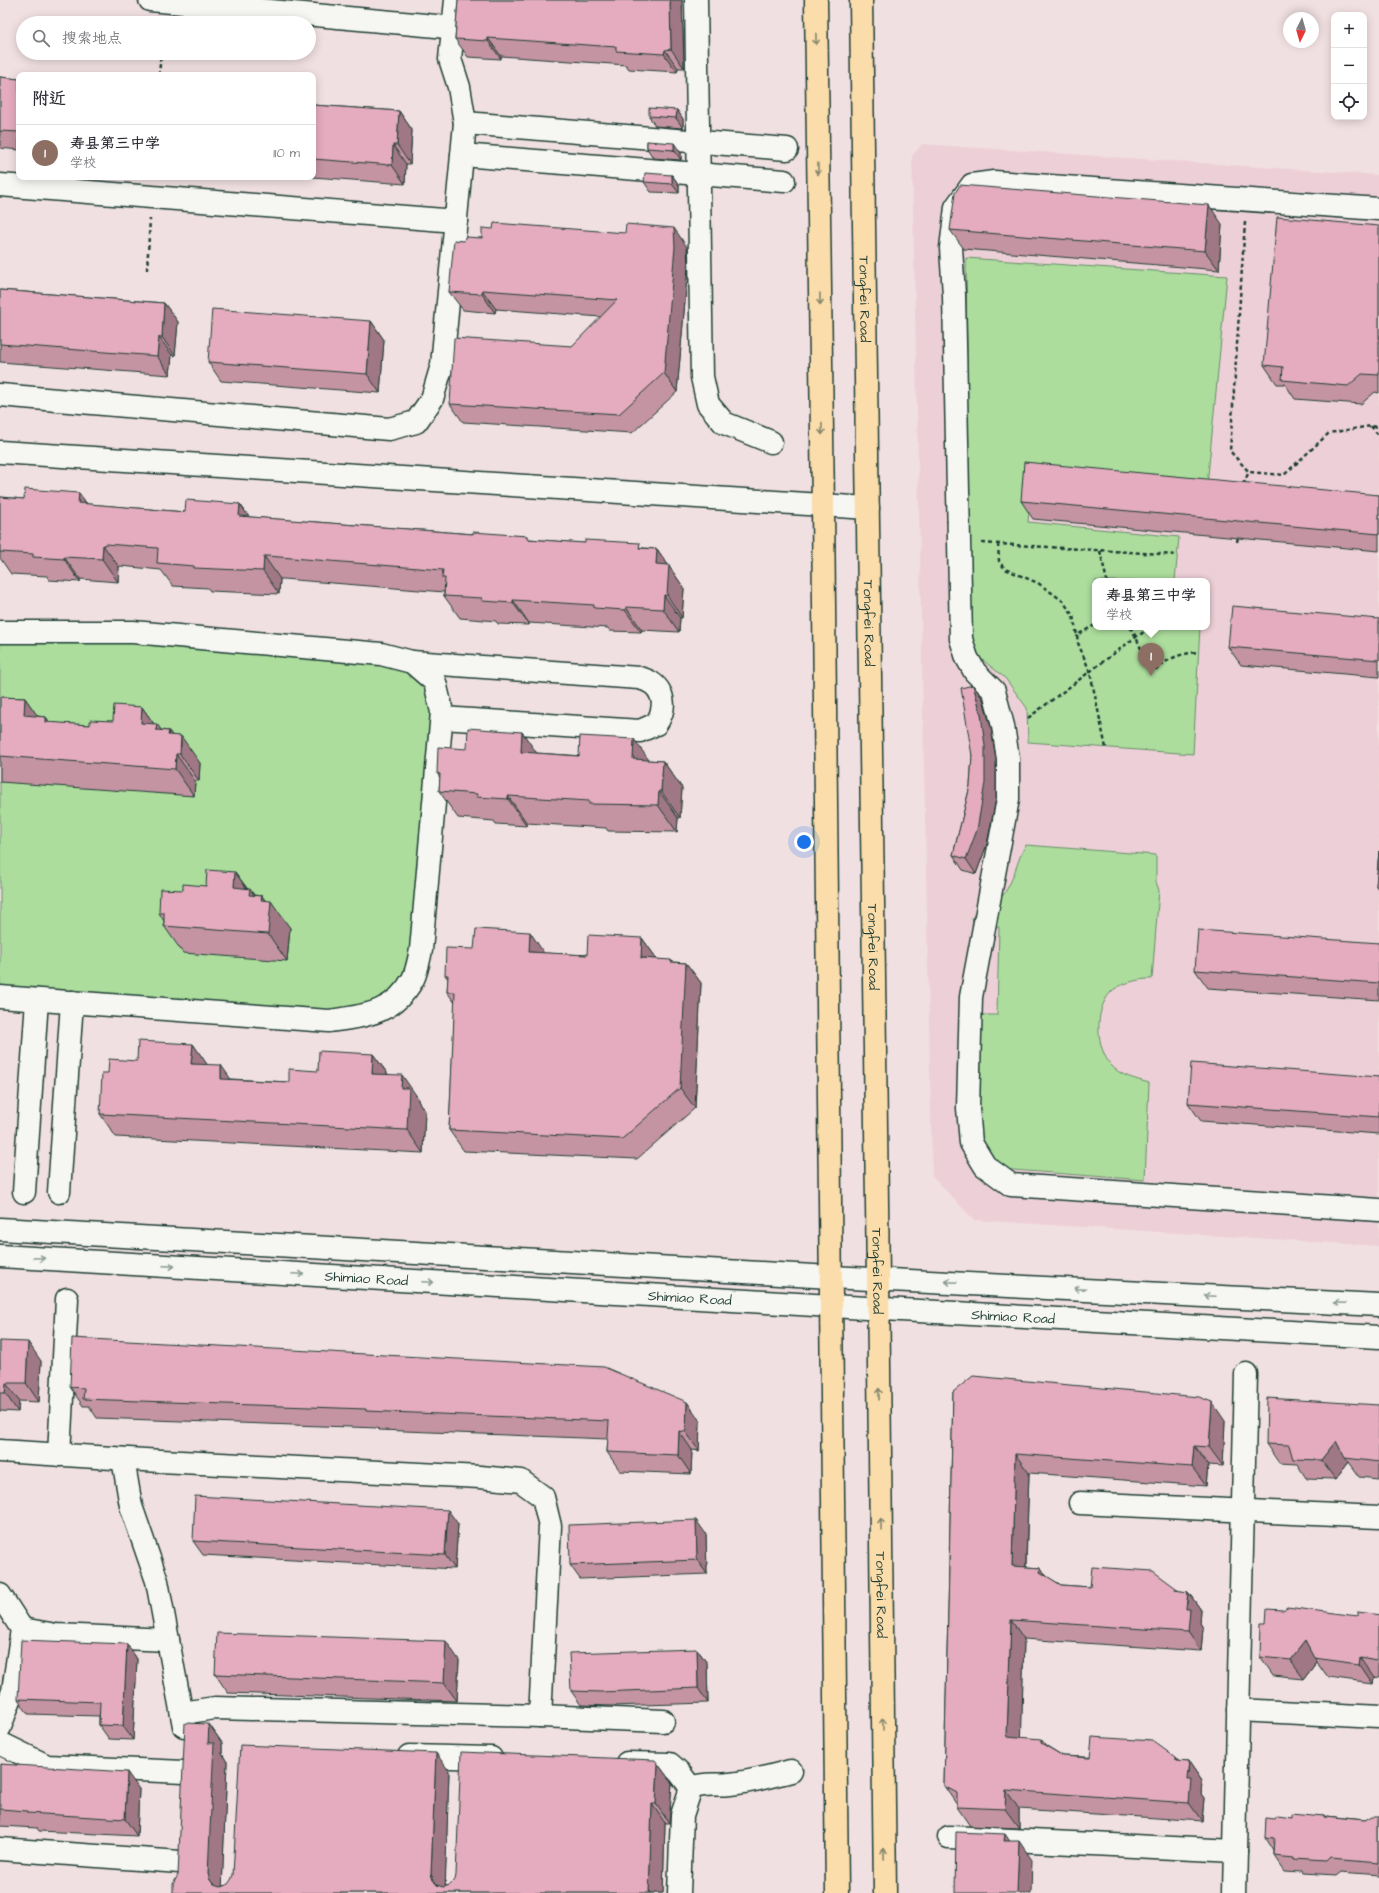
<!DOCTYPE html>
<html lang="zh">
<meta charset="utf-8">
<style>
:root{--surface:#fff;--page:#f7f7f7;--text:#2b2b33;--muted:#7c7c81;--line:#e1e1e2;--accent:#111827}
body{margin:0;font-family:"Architects Daughter","LXGW WenKai TC",sans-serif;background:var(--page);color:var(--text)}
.controls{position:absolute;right:12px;top:12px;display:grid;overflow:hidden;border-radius:8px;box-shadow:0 2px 10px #0003}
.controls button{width:36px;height:36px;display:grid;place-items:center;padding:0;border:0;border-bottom:1px solid var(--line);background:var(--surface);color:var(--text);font:20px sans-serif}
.compass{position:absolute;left:1283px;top:12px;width:36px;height:36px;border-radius:50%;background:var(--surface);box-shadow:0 2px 10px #0003;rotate:185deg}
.you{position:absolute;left:804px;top:842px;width:14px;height:14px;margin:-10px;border:3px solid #fff;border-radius:50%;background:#1a73e8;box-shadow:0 0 0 6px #1a73e833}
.badge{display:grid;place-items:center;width:26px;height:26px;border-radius:50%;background:var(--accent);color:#fff;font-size:13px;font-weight:700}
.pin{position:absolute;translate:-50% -33px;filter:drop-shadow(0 1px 2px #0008)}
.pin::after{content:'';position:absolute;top:21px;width:14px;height:12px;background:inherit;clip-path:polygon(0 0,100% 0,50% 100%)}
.popup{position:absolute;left:1092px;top:578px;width:118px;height:52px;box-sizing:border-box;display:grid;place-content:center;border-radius:8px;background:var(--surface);filter:drop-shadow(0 1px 3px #0005);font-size:13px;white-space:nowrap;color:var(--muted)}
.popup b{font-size:15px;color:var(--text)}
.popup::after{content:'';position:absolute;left:50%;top:100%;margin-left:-8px;border:8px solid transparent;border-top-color:var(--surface)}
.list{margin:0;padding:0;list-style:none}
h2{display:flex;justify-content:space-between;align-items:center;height:52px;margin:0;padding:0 16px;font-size:17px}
h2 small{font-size:13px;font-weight:400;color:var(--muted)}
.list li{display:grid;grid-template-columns:26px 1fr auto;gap:12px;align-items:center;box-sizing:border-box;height:56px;padding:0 16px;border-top:1px solid var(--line)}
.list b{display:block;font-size:15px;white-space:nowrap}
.list p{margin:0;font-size:13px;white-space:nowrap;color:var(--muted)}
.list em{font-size:13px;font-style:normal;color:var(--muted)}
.icon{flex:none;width:22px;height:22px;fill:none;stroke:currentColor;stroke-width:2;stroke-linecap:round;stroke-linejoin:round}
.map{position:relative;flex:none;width:1379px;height:1893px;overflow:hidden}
.search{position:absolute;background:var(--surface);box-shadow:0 2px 10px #0003;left:16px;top:16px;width:300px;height:44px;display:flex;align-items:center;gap:10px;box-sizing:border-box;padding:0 14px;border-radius:22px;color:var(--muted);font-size:15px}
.panel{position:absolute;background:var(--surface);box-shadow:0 2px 10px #0003;left:16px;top:72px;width:300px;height:108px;border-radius:8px}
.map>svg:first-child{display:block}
.built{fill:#edd0d7;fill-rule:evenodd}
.green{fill:#acdd9d;stroke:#668d68}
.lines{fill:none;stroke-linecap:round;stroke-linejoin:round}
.minor-casing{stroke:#1f3d34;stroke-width:25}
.major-casing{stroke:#1f3d34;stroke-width:25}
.path{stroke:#1f3d34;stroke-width:2.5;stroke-dasharray:4 3;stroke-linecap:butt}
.minor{stroke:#f6f6f2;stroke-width:22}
.major{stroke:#fbddab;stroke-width:22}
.wall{fill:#c494a3;stroke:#1f3d34}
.shaded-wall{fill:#a07885;stroke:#1f3d34}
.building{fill:#e4acbe;stroke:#1f3d34}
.oneway{stroke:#82856a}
.oneway2{stroke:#8a9a93}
.labels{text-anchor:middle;stroke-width:4;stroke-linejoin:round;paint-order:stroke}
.street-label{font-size:14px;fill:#1f3d34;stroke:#f6f6f2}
</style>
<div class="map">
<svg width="1379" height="1893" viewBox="0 0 1379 1893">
<rect width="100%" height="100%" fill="#f1e0e2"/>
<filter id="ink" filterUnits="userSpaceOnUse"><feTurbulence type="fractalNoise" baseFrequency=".025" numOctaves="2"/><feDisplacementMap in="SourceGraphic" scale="8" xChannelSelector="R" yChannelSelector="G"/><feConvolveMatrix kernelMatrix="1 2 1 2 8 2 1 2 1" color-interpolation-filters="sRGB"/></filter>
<g filter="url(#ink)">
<!-- built -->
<path class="built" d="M922 144 1379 175V1246L974 1220 932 1176 912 156ZM1095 581H1207V627H1095Z"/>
<!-- green -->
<path class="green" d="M966 258 1227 276 1207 486 1032 471 1028 522 1179 537 1175 581H1095V627H1200L1193 754 1028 742 1027 708 1005 678 979 657 970 652Z
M0 638H131L375 659 412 671 431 689 434 719 416 951 390 999 332 1016 0 990Z
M1026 845 1156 855V882L1159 890 1152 979C1141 978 1117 984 1110 993 1094 1011 1096 1048 1111 1065 1120 1076 1136 1079 1149 1083L1145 1180 1000 1169 976 1138 979 1015H997L999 927H974L972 917C998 907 1007 894 1016 868 1019 860 1021 852 1026 845Z"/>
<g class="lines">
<!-- minor casing -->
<g class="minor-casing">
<g id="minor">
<path d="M150 0 447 27"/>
<path d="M696 0 702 377 708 404 724 423 771 442"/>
<path d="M465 123 787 149"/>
<path d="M462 155 784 181"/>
<path d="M0 185 456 221"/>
<path d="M1379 209 994 182 972 185 956 207 951 248 954 295 961 639 967 658 975 672 994 691 1003 726 1008 759V799L971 997 968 1108 971 1143 985 1166 1011 1185 1379 1210"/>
<path d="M0 395 389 429 416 422 432 399 442 365 462 155 465 123 459 87 450 59 456 0"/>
<path d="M0 452 868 508"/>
<path d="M0 632H133L381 654 412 662 435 682 442 712 421 950C419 959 417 971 413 979 394 1014 364 1016 329 1021L0 997"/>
<path d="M412 662 639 678C663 683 669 705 656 724L640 731 442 718"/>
<path d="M24 1192 37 1000"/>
<path d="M59 1192 72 1002"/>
<path d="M0 1229 831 1277 1379 1305"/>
<path id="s1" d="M0 1256 831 1306 1379 1337"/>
<path d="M0 1451 161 1461 480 1477 521 1481 543 1497 550 1526 540 1716"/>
<path d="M59 1455 67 1299"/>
<path d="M123 1459 131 1506 157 1581 184 1726"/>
<path d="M1080 1503 1379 1517"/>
<path d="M0 1595 22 1629 13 1691 0 1727"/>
<path d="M22 1629 56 1635 168 1640"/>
<path d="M1238 1710 1379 1717"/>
<path d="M182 1713 215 1708 540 1716 663 1721"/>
<path d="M0 1743 47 1766 184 1772"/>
<path d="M409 1756 491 1758"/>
<path d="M627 1763 670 1764 679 1772 691 1788"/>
<path d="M691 1788C707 1782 714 1786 730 1784 751 1782 771 1776 791 1771"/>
<path d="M949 1837 1235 1851"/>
<path d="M0 1849 180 1862"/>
<path d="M679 1893 682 1815 691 1788"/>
<path d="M1234 1893 1246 1374"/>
</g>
</g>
<!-- major casing -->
<g class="major-casing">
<g id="major">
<path d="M816 0 823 506 837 1893"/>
<path id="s2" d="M861 0 878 1278 885 1893"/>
</g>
</g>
<!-- path -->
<path class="path" d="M159 75 161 53
M1245 222 1230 451 1249 472 1284 475 1329 433 1371 426 1379 427
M147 270 150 219
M1371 426 1379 436
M1243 484 1249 472
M1237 542 1238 537
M982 543 1177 555
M998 544 999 561 1005 569 1038 583 1063 601 1073 616 1077 635
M1100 551 1107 581
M1095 625 1077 635 1078 643 1090 672 1106 748
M1130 627 1136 637 1147 663 1157 669C1170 657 1180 654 1198 652
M1028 718 1136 637 1152 627"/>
<!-- minor -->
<use href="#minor" class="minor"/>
<!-- major -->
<use href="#major" class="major"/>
</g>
<!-- wall -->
<path class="wall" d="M458 0H682L684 68H678L677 72 629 69 626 65 501 56V59L468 57 455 39Z
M0 77 19 79V150L0 148Z
M313 105 399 111 412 130 410 164H406L405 184 313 177Z
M677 110 683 119V128L655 126 649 116Z
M647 141 681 153V160L653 158 647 148Z
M672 175 679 185V193L651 192 644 182Z
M1222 224 1219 270 964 249 950 230Z
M1379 226V393L1375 392 1361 404 1295 399 1285 384H1277L1264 365Z
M482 238 687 247 688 266 677 392 632 433 463 422 450 404 572 346 601 317 496 309 495 313 463 310 449 292 464 241Z
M0 290 164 303 178 322 175 356 172 355 170 375 0 362Z
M371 321 384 340 380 393 221 381 208 362Z
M79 493 87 504 185 512 240 504 249 517 473 534 527 536 529 539 657 549 684 588 682 618H680L679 632 642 630 641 632 610 631 608 628 529 623V625L498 624 496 621 460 618 444 596V592L283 579H280L279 594 210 591 208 588 173 586 161 570 121 566 119 567 118 582 80 579V582L49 580 47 576 11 574 0 558V497L24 499Z
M1379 495V551L1033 519 1021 501Z
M1379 619V677L1241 665 1228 647Z
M973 685 983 699 991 728 996 760V798L987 844 976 874 963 870 953 855 970 786 972 756Z
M0 697 25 698 37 716 46 717 50 723 90 725 113 721 142 707 154 724 161 730 169 731 172 736 200 763 199 781H195L194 796 0 782Z
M522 732 536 753 663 761 682 788 680 818H678L677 832 608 831 606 828 527 823V826L496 824 494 821 458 818 439 791 440 778 437 773 467 749Z
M1379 851V890L1376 886Z
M235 872 247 888 254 895 262 896 265 900 290 928 287 961 183 953 164 926V921L159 913 183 890 206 886Z
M642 938 657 959 673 962 686 963 701 983 695 1108 637 1159 464 1151 449 1130 455 1003 447 992 448 979 445 975 544 953 587 955Z
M1379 943V1000L1208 988 1195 970Z
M193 1044 207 1065 231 1079 289 1082 318 1071 373 1054 388 1074 418 1098V1101L425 1111 423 1153 116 1137 100 1114 108 1073 137 1061Z
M1379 1077V1134L1201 1121 1188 1103Z
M0 1341 41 1361 39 1402 19 1401 18 1412 0 1411Z
M70 1387 687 1402 700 1421 699 1451 692 1450 691 1474 620 1471 607 1452 608 1439 379 1430 378 1428 97 1418 89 1406H83Z
M953 1392 1225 1421 1223 1466 1208 1465 1206 1486 1029 1473 1026 1567 1041 1568 1046 1576 1061 1585 1090 1587 1176 1588 1178 1591 1188 1592 1201 1610 1200 1623 1203 1628 1201 1651 1024 1639 1021 1737 1047 1746 1063 1756 1189 1762 1202 1781 1201 1794 1204 1798 1202 1821 1019 1809V1828L970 1826 957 1807V1805L944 1786Z
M1379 1405V1479L1359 1477 1348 1462 1335 1479 1306 1478 1297 1464 1279 1463 1266 1444Z
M458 1524 455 1569 203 1555 193 1541Z
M706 1534 707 1574 580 1579 570 1565Z
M1379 1615V1677L1373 1676 1372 1683 1328 1677 1317 1662 1304 1679 1273 1676 1260 1657 1266 1623Z
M127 1644 137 1659 133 1740 109 1739 99 1725V1716L28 1714 18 1699Z
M697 1649 707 1663 708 1703 611 1706 581 1705 571 1691Z
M459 1660 457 1701 228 1693 215 1674Z
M209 1724 222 1743V1754L227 1762 222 1886 227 1885 449 1771 445 1886 450 1885 658 1764 672 1783 669 1823H665L663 1893H173L178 1875Z
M0 1764 139 1789 137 1836 39 1831 37 1828 0 1826Z
M1323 1816 1325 1818 1366 1822 1379 1818V1875L1341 1872 1336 1876 1302 1874 1301 1872 1284 1871 1274 1856V1851L1265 1837 1276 1818Z"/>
<!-- shaded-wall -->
<path class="shaded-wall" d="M670 0H682L684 68 671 49Z
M488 38 501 56V59L488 41Z
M665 50 678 68 677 72 664 54Z
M677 110 683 119V128L676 118Z
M399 111 412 130 410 164 397 145Z
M674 143 681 153V160L674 150Z
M393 145 406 164 405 184 392 165Z
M672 175 679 185V193L672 184Z
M1209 205 1222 224 1219 270 1205 251Z
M674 228 687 247 688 266 677 392 664 373Z
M482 290 496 309 495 313 482 294Z
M164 303 178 322 175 356 162 337Z
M371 321 384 340 380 393 367 374Z
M159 337 172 355 170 375 157 356Z
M79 493 95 515 78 503Z
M240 504 256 527 239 516Z
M103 545 119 567 118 582 102 559Z
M657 549 684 588 682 618 667 595 656 564Z
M264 556 280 579 279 594 263 571Z
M64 557 80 579V582L64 559Z
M664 595 680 618 679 632 663 609Z
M513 600 529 623V625L513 603Z
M626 607 642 630 641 632 625 610Z
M973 685 983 699 991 728 996 760V798L987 844 976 874 966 859 981 714Z
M25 698 44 725 24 715Z
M142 707 156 727 157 724 176 751 141 723Z
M46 717 65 744 46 722Z
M169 731 181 747V736L200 763 199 781 180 754 168 735Z
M522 732 541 759 521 752Z
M634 739 653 766 633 759Z
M176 754 195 781 194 796 175 769Z
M663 761 682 788 680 818 661 791Z
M659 791 678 818 677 832 658 805Z
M508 796 527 823V826L508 799Z
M235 872 249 892 250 889 269 916 234 887Z
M262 896 270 908 271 901 290 928 287 961 268 934 261 900Z
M530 932 544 953 529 952Z
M642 938 657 959 641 958Z
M671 960 685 980 686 963 701 983 695 1108 680 1088Z
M193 1044 209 1067 191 1064Z
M373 1054 389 1076 372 1074Z
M221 1065 237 1088 221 1079Z
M402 1075 418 1098V1101L425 1111 423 1153 407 1130 401 1088Z
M28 1342 41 1361 39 1402 26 1383Z
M6 1383 19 1401 18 1412 5 1393Z
M687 1402 700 1421 699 1451 686 1432Z
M1212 1402 1225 1421 1223 1466 1209 1447Z
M679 1431 692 1450 691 1474 678 1455Z
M1336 1441 1348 1462 1335 1479 1321 1460Z
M1194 1446 1208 1465 1206 1486 1192 1467Z
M1015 1454 1029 1473 1025 1585 1012 1566Z
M448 1510 458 1524 455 1569 445 1555Z
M696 1520 706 1534 707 1574 697 1560Z
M1041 1568 1054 1587 1040 1572Z
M1176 1588 1187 1604 1188 1592 1201 1610 1200 1623 1203 1628 1201 1651 1188 1632 1175 1590Z
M1011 1620 1024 1639 1021 1754 1007 1736Z
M446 1641 459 1660 457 1701 444 1683Z
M1305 1641 1317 1662 1304 1679 1290 1660Z
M127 1644 137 1659 133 1740 123 1726Z
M697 1649 707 1663 708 1703 698 1688Z
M1360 1657 1373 1676 1372 1683 1359 1664Z
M209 1724 222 1743V1754L227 1762 222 1893 210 1880 208 1874V1743Z
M1041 1739 1055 1757 1041 1743Z
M436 1753 449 1771 445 1893 433 1880 431 1874Z
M1176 1758 1188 1774 1189 1762 1202 1781 1201 1794 1204 1798 1202 1821 1189 1803 1176 1761Z
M658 1764 672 1783 669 1823 656 1804Z
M127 1772 139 1789 137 1836 125 1819Z
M1006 1790 1019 1809V1828L1005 1809Z
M652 1804 665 1823 663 1893H649Z
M1005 1834 1018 1853 1004 1841Z
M1019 1841 1032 1860 1031 1893H1017Z"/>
<!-- building -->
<path class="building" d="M458 0H670L671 49 665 50 664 54 616 51V47L488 38V41L455 39Z
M0 77 19 79V132L0 131Z
M313 105 399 111 397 145H393L392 165 313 159Z
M649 108 677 110 676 118 649 116Z
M647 141 674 143V150L647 148Z
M645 173 672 175V184L644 182Z
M960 185 1209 205 1205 251 950 230 955 193Z
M1277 217 1379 226V375L1362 374 1348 386 1282 380 1283 367 1264 365Z
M494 223 625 233 626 224 674 228 675 247 664 373 619 414 450 404 454 338 572 346 617 300 482 290V294L449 292 454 240 464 241 465 237 482 238V228L493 229Z
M0 290 164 303 162 337H159L157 356 0 344Z
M212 309 371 321 367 374 208 362Z
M1024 462 1379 495V534L1021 501Z
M25 489 79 493 78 503 185 512 186 500 240 504 239 516 473 534V532L527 536V539L585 543V540L640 543 639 548 657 549 656 564 669 565 667 595H664L663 609 626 607 625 610 594 608V605L513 600V603L482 601V598L444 596 445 578H442L443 570 267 556H264L263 571 194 568V566L157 563 158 548 106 544 103 545 102 559 64 557V559L33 557V554L0 552V497L24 499Z
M1232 606 1379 619V660L1228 647Z
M973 685 981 714 985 746V783L977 830 966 859 953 855 970 786 972 756 961 688Z
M0 697 25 698 24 715 46 717V722L90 725V720L113 721 114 705 142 707 141 723 157 724 156 730 169 731 168 735 181 736 180 754H176L175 769 0 756Z
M468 728 522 732 521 752 579 756 580 736 634 739 633 759 663 761 661 791H659L658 805 589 804V801L508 796V799L477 797V794L439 791 440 774 437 773 438 747 467 749Z
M1379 851V886H1376Z
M207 870 235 872 234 887 250 889 249 895 262 896 261 900 271 901 268 934 164 926V913H159L160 889 183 890V884L206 886Z
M476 929 530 932 529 952 587 955 588 935 642 938 641 958 671 960V962L686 963 680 1088 622 1139 449 1130 455 992H447L448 975H445L446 948 474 949Z
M1198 930 1379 943V983L1195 970Z
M138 1041 193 1044 191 1064 221 1065V1079L289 1082V1069L318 1071 319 1051 373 1054 372 1074 402 1075 401 1088H409L407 1130 100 1114 102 1073H108L109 1059 137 1061Z
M1191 1063 1379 1077V1117L1188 1103Z
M72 1338 604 1367 687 1402 686 1432 679 1431 678 1455 607 1452 609 1421 366 1411V1409L83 1399 84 1388 70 1387Z
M0 1341 28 1342 26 1383H6L5 1393H0Z
M973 1376 1199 1397 1212 1402 1209 1447 1194 1446 1192 1467 1015 1454 1012 1566 1041 1568 1040 1572 1061 1585 1090 1587 1092 1567 1153 1571 1176 1588 1175 1590 1188 1592 1186 1609H1190L1188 1632 1011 1620 1007 1736 1041 1739V1743L1063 1756 1090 1758 1092 1737 1153 1741 1176 1758V1761L1189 1762 1187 1779H1191L1189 1803 1006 1790 1005 1809 957 1807V1793L944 1786 953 1392Z
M1267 1398 1379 1405V1462L1345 1458 1336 1441 1321 1460 1293 1459 1289 1445 1266 1444Z
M195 1496 448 1510 445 1555 193 1541Z
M696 1520 697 1560 570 1565 569 1525Z
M1287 1607 1357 1616V1612L1379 1615V1660L1360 1657 1359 1664 1314 1658 1305 1641 1290 1660 1260 1657 1261 1623H1266L1267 1609 1283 1610Z
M217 1633 446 1641 444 1683 215 1674Z
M21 1640 127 1644 123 1726 99 1725 100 1702 18 1699Z
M697 1649 698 1688 601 1692 571 1691 569 1653Z
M185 1723 209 1724 208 1743H214L208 1874 210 1880 214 1885 220 1887 227 1885 231 1880 233 1875 240 1745 436 1753 431 1874 433 1880 437 1885 443 1887 450 1885 455 1880 456 1875 461 1752 655 1760 658 1764 656 1804H652L649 1893H173V1884L178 1875Z
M0 1764 127 1772 125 1819 27 1813V1811L0 1809Z
M1292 1813 1323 1816V1818L1366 1822 1373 1818H1379V1862L1330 1858 1326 1862 1292 1860V1858L1274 1856 1275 1838 1265 1837 1266 1817 1276 1818 1278 1815 1292 1817Z
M956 1832 1005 1834 1004 1841H1019L1017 1893H955Z"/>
<!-- one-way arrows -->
<defs><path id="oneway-shaft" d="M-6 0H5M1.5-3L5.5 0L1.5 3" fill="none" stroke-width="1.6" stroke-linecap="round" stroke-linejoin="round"/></defs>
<g class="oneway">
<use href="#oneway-shaft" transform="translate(816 39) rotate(89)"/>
<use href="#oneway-shaft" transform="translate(818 169) rotate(89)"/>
<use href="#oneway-shaft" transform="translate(820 299) rotate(89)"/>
<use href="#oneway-shaft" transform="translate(822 429) rotate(89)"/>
<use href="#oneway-shaft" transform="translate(879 1394) rotate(-91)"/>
<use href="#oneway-shaft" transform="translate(881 1524) rotate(-91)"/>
<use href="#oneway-shaft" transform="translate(883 1724) rotate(-91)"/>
<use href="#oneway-shaft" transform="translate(884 1854) rotate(-91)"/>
</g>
<g class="oneway2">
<use href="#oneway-shaft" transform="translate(39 1258) rotate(3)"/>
<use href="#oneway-shaft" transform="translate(169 1266) rotate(3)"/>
<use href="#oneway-shaft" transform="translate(298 1274) rotate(3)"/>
<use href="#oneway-shaft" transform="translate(428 1282) rotate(3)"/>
<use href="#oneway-shaft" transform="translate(951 1282) rotate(-177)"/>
<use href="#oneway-shaft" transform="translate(1080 1289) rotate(-177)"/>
<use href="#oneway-shaft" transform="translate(1210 1296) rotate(-177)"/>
<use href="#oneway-shaft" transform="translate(1340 1303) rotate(-177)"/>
</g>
</g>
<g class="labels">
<!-- street labels -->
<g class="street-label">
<text dy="5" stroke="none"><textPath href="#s2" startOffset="299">Tongfei Road</textPath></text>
<text dy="5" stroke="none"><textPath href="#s2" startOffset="623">Tongfei Road</textPath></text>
<text dy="5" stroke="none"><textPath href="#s2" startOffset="947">Tongfei Road</textPath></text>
<text dy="5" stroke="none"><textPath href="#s2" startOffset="1271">Tongfei Road</textPath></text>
<text dy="5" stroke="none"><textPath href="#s1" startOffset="367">Shimiao Road</textPath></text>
<text dy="5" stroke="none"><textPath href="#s1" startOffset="691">Shimiao Road</textPath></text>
<text dy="5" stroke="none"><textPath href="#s1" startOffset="1015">Shimiao Road</textPath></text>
<text dy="5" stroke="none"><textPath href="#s2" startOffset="1595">Tongfei Road</textPath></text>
</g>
</g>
</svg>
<div class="controls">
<button>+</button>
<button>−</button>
<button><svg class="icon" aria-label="locate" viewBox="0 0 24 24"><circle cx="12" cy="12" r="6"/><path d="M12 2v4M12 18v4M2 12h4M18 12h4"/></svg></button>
</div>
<svg class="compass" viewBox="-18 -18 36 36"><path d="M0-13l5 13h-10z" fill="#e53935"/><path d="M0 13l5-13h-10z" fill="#7c7c81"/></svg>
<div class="you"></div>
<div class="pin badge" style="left:1151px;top:676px;background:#8d6e63">1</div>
<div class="popup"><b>寿县第三中学</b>学校</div>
<div class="search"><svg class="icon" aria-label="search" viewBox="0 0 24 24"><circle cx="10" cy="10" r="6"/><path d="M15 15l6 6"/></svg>搜索地点</div>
<section class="panel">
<h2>附近<small></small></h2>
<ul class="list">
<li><span class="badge" style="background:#8d6e63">1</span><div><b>寿县第三中学</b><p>学校</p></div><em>110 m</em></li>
</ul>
</section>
</div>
